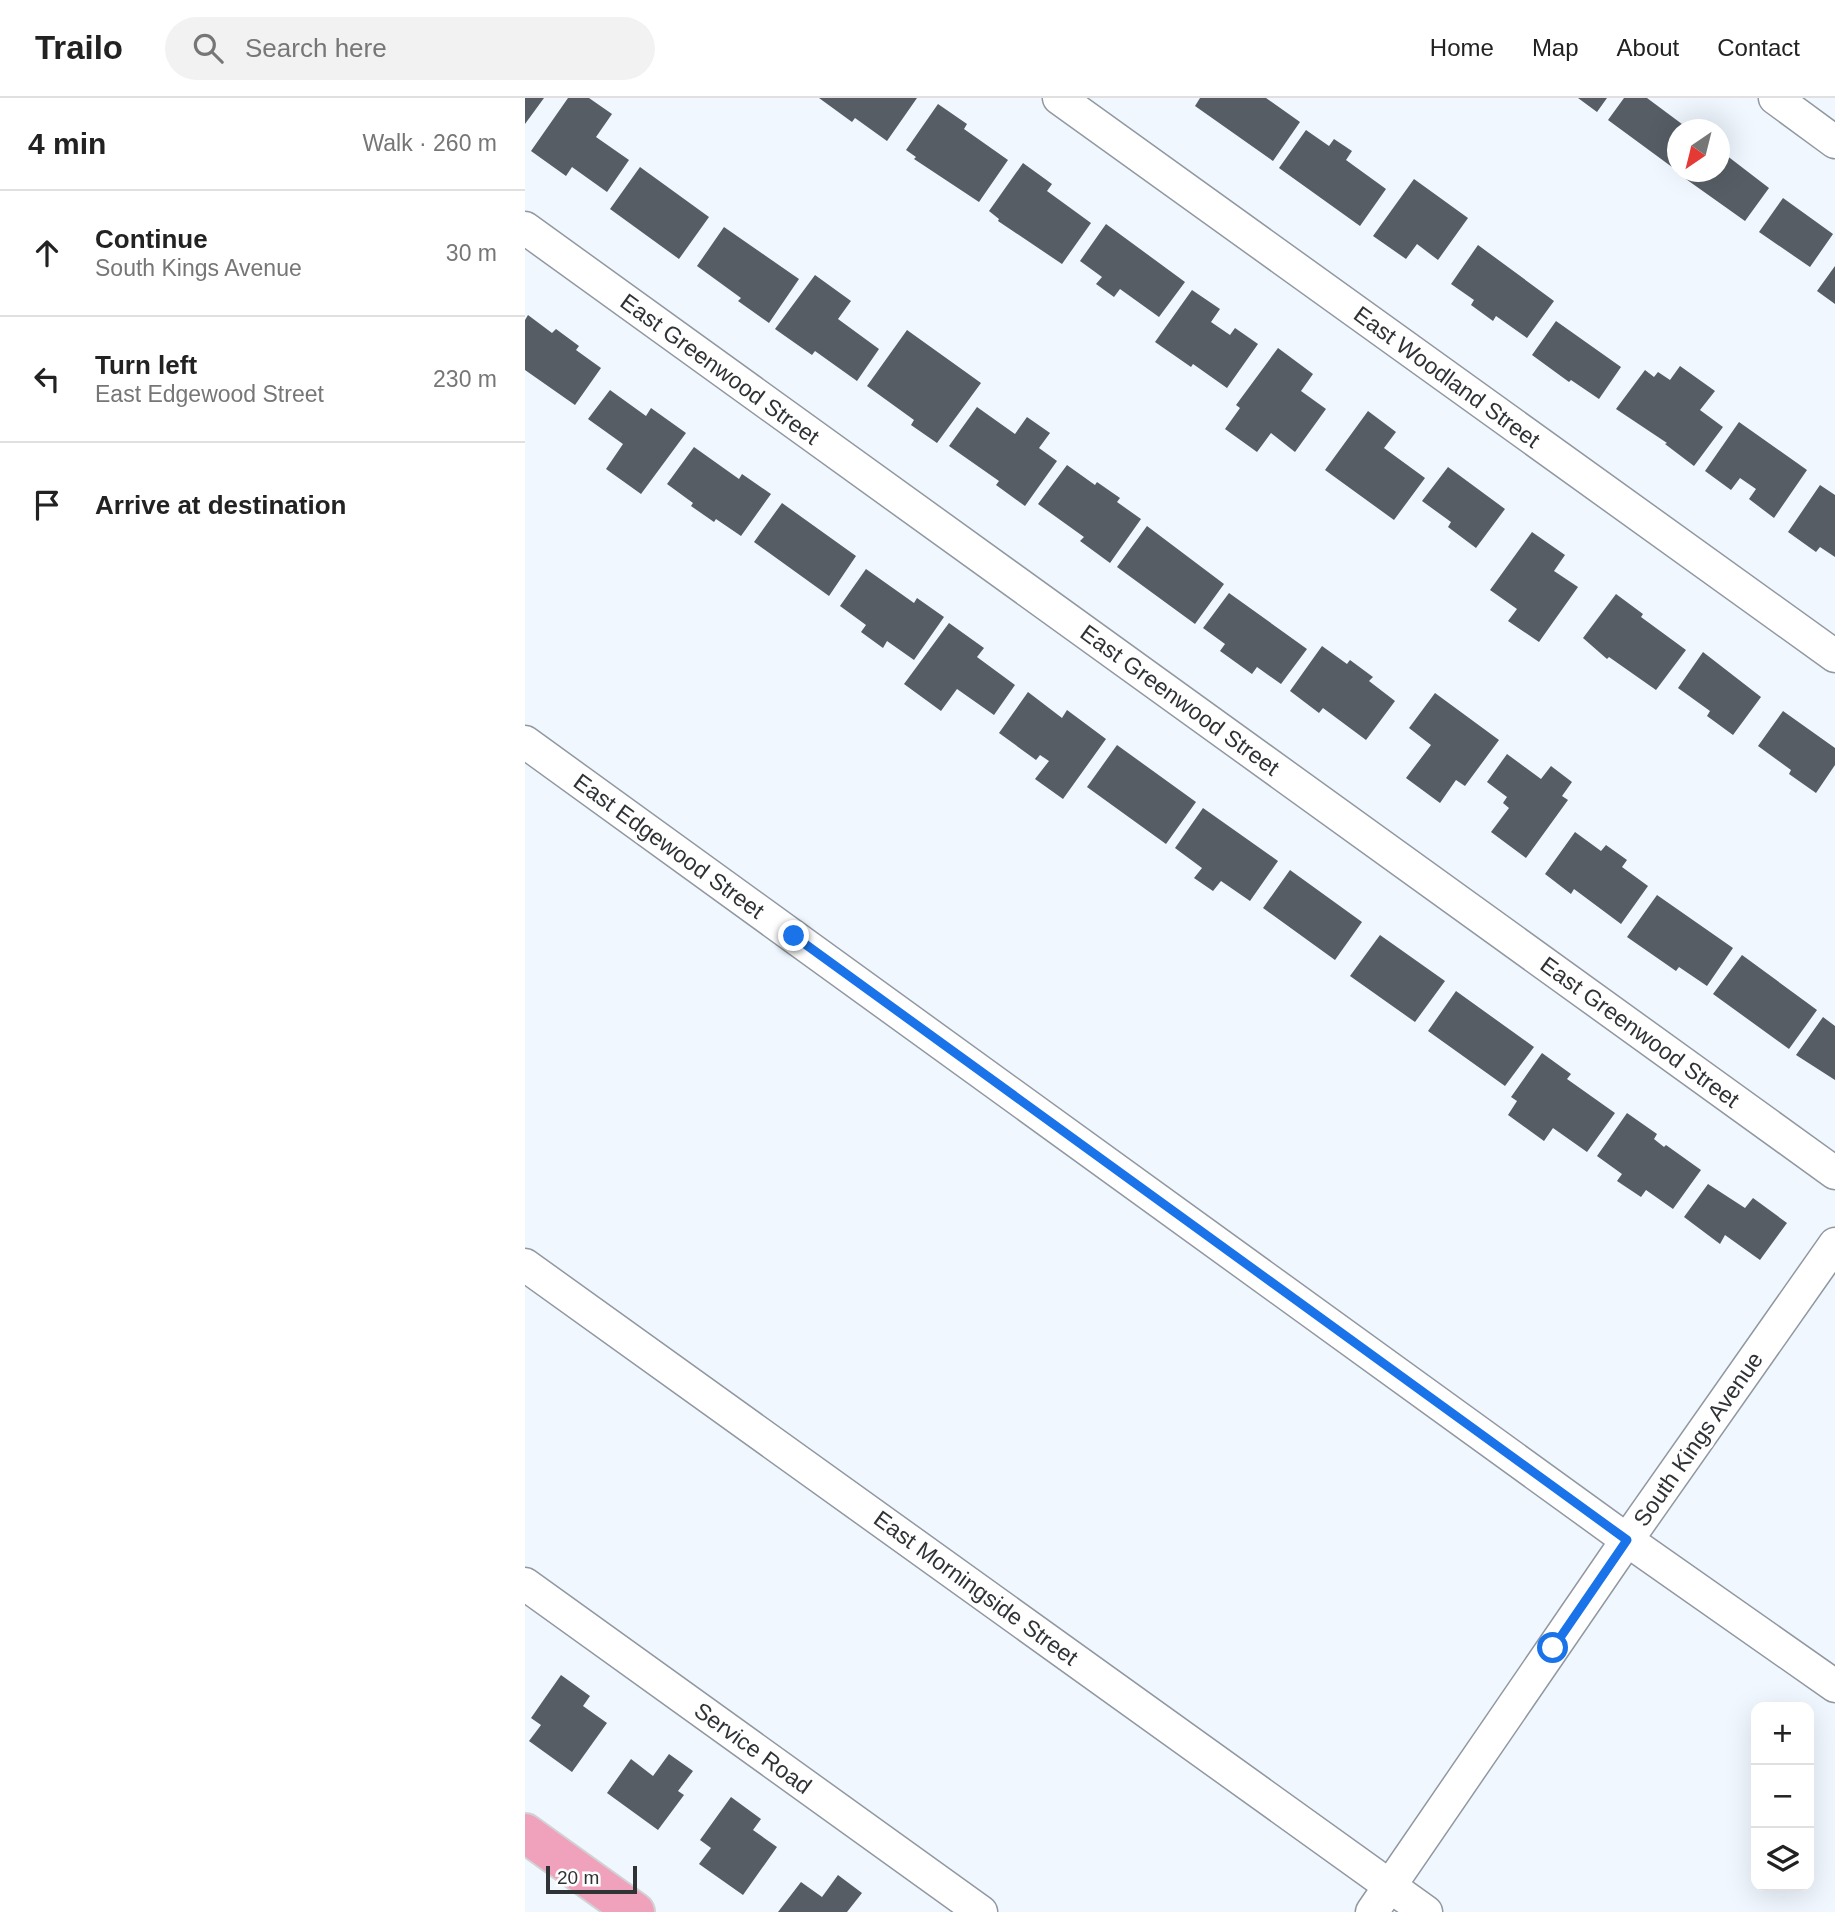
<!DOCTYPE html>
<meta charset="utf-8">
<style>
:root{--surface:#fff;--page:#f2f2f2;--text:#222;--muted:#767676;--line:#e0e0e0}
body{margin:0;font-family:Helvetica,sans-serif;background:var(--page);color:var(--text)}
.controls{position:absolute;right:21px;bottom:21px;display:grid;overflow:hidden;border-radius:14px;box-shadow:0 7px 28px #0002}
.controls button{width:63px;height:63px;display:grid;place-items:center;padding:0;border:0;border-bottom:2px solid var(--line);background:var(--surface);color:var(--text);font:35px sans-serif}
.compass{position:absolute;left:1142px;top:21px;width:63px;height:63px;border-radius:50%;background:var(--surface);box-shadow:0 7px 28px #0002;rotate:215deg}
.scale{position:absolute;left:21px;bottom:18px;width:91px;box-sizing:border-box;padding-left:7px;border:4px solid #303336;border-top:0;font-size:19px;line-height:24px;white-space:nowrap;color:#303336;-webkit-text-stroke:5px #fff;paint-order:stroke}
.stop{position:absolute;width:21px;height:21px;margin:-16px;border:5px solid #1a73e8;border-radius:50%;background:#fff}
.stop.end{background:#1a73e8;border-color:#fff;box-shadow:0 2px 7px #0008}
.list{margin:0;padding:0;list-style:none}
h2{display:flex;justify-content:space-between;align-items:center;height:91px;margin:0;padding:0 28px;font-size:30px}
h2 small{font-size:23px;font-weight:400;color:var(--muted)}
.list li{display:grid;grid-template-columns:46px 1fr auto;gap:21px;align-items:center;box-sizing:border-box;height:126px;padding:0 28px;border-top:2px solid var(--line)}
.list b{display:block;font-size:26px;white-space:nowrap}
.list p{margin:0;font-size:23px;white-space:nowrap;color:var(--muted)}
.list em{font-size:23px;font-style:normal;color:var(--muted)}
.icon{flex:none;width:38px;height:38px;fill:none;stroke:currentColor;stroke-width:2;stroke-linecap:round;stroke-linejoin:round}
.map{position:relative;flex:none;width:1310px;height:1814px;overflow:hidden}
header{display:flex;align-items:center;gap:42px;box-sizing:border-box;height:98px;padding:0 35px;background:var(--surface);border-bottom:2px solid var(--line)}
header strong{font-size:33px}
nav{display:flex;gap:38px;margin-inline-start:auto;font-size:24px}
.search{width:490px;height:63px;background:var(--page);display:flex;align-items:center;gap:18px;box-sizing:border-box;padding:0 24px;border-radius:38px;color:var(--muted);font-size:26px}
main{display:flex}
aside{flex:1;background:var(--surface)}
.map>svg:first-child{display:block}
.building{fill:#565d65}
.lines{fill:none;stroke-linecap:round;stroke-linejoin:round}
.minor-casing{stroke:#9198a1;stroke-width:35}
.major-casing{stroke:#d1d2d3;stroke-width:42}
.minor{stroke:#fff;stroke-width:32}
.major{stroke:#f0a2bc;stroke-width:38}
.route{stroke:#1a73e8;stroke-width:9}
.labels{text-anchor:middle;stroke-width:7;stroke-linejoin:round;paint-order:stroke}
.street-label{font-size:23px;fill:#303336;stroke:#fff}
</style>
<header>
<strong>Trailo</strong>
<div class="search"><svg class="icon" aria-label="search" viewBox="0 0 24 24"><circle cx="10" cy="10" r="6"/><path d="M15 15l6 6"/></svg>Search here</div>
<nav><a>Home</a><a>Map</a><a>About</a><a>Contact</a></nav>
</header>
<main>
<aside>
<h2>4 min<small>Walk · 260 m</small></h2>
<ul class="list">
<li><svg class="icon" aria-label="ahead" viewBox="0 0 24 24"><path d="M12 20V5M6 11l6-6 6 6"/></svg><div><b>Continue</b><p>South Kings Avenue</p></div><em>30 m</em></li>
<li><svg class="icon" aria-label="left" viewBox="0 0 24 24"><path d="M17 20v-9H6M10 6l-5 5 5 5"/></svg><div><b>Turn left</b><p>East Edgewood Street</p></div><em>230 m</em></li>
<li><svg class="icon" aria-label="arrive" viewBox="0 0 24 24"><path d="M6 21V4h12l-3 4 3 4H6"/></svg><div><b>Arrive at destination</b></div></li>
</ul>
</aside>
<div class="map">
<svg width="1310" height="1814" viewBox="0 0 1310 1814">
<rect width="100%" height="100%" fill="#f0f7fe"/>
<!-- building -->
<path class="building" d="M0 0H19L0 26Z
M43 0H64L87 16 71 39 104 62 82 94 47 69 41 78 6 53Z
M294 0H392L362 43 330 20 327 24Z
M675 0H741L775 24 748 63 670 8Z
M1053 0H1082L1072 14Z
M1099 0H1122L1165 32H1153V61L1147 69 1083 22Z
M413 6 442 26 439 31 483 62 454 104 389 61 391 59 381 52Z
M781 32 804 48 809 41 827 53 821 62 861 91 835 128 754 70Z
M1195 55 1199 59 1201 57 1244 90 1220 123 1151 74H1195Z
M498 65 527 86 522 93 566 125 537 166 473 123 474 121 464 113Z
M115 69 184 119 154 161 85 111Z
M889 81 943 120 913 162 892 146 881 161 848 138Z
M1258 100 1308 136 1285 169 1234 134Z
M581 126 660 184 634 219 595 191 589 199 571 186 577 179 555 163Z
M199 129 274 181 244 225 213 203 216 200 172 168Z
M953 147 1029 203 1002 240 971 218 968 223 946 207 949 202 926 186Z
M1310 168V206L1292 193Z
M290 177 326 203 313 221 354 251 332 283 290 253 287 257 250 231Z
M667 192 695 211 686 224 705 237 710 230 733 246 702 290 668 266 666 269 630 244Z
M3 217 27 235 31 231 54 248 51 252 76 270 50 307 0 272V222Z
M1031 223 1096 269 1074 301 1046 282 1044 284 1007 257Z
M382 232 456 285 412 345 386 327 389 322 342 288Z
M753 250 788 276 776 293 801 311 770 354 746 335 732 354 700 331 715 310 711 307Z
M1155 268 1190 293 1175 312 1198 329 1169 368 1140 346 1142 345 1091 311 1120 272 1129 279 1133 274 1145 282Z
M85 292 121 318 126 310 161 335 116 396 81 371 98 346 63 321Z
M452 309 490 336 502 319 525 335 514 350 532 363 500 408 471 387 474 383 424 348Z
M843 313 871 334 859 350 900 380 869 422 800 372Z
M1214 324 1282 372 1249 420 1224 401 1231 391 1215 380 1206 392 1180 373Z
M169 349 214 381 217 376 246 396 216 438 191 421 189 424 166 408 168 405 142 386Z
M542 367 570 387 572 384 595 400 592 404 616 421 585 465 555 443 559 439 513 406Z
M923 369 980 411 951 450 923 429 926 424 897 403Z
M1295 387 1310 397V459L1295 449 1291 454 1263 434Z
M257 405 331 458 304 498 229 444Z
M622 428 699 486 670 526 592 469Z
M1007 434 1040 457 1029 473 1053 489 1014 544 983 523 992 511 965 492Z
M341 471 389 505 392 500 419 519 389 562 362 543 358 550 336 534 341 527 315 508Z
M704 495 782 551 756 586 732 569 727 576 695 553 700 546 678 530Z
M1091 496 1118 516 1116 519 1161 552 1131 592 1084 559 1082 561 1058 540Z
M424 525 459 550 452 559 490 587 469 617 432 591 416 613 379 586Z
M797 548 822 566 825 562 848 579 844 583 870 603 841 642 798 610 794 615 765 593Z
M1178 554 1236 599 1208 637 1182 618 1185 613 1153 590Z
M503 594 537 620 542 612 581 641 538 701 510 681 524 663 515 657 511 662 474 635Z
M910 595 974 642 940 688 931 682 915 705 881 680 906 647 884 630Z
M1258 613 1310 650V667L1291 695 1264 676 1266 672 1233 648Z
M592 647 671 704 641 746 562 689Z
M982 656 1016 681 1026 668 1047 684 1037 698 1043 702 1001 760 966 734 984 710 978 705 982 699 962 684Z
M678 710 753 763 725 803 696 783 688 793 669 780 677 770 650 750Z
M1050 734 1076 753 1081 747 1102 762 1097 769 1123 788 1096 826 1049 791 1046 796 1020 776Z
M765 772 837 824 810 862 738 810Z
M1132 797 1208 850 1182 888 1154 869 1151 873 1102 839Z
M855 837 920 883 890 924 825 878Z
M1217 857 1292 912 1264 951 1188 896Z
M931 893 1009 949 980 988 903 933Z
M1298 919 1310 928V982L1271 957Z
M1017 955 1046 976 1042 981 1090 1015 1062 1054 1028 1030 1019 1043 983 1017 992 1003 986 999Z
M1102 1015 1132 1036 1129 1041 1139 1049 1141 1047 1176 1072 1148 1111 1121 1092 1116 1099 1092 1083 1097 1076 1072 1058Z
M1183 1086 1220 1110 1228 1100 1262 1125 1235 1162 1200 1137 1195 1146 1159 1119Z
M36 1577 65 1598 58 1608 82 1625 47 1674 4 1643 16 1627 6 1620Z
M144 1656 168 1673 153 1693 159 1697 133 1732 82 1695 106 1661 128 1678Z
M206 1699 236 1721 228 1732 252 1749 218 1797 174 1766 186 1750 175 1742Z
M313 1777 337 1795 322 1814H253L276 1784 297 1799Z"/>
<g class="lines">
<!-- minor casing -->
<g class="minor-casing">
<path id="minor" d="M534 0 1310 558
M1250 0 1310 44
M0 130 1310 1075
M0 644 1102 1442 1310 1588
M0 1167 901 1814
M0 1486 456 1814
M847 1814 1102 1442 1310 1146"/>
</g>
<!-- major casing -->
<g class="major-casing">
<path id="major" d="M0 1735 110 1814"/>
</g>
<!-- minor -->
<use href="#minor" class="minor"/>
<!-- major -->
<use href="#major" class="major"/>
</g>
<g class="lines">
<!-- route -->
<path class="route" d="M269 838 1102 1442 1028 1550"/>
</g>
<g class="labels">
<!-- street labels -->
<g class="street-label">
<text transform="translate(195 271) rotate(36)" y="8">East Greenwood Street</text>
<text transform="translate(922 279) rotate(36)" y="8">East Woodland Street</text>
<text transform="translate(655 602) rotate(36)" y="8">East Greenwood Street</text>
<text transform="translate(144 748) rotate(36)" y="8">East Edgewood Street</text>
<text transform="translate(1115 934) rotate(36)" y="8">East Greenwood Street</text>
<text transform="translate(1173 1341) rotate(-55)" y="8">South Kings Avenue</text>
<text transform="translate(451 1490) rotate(36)" y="8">East Morningside Street</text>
<text transform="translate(228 1650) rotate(36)" y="8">Service Road</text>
</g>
</g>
</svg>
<div class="controls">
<button>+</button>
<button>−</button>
<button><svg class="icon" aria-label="layers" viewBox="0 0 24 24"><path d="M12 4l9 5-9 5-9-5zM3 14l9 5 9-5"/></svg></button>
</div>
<svg class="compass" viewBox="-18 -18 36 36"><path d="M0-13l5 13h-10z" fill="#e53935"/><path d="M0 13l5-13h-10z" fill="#767676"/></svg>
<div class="scale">20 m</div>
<div class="stop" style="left:1028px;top:1550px"></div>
<div class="stop end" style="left:269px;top:838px"></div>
</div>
</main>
